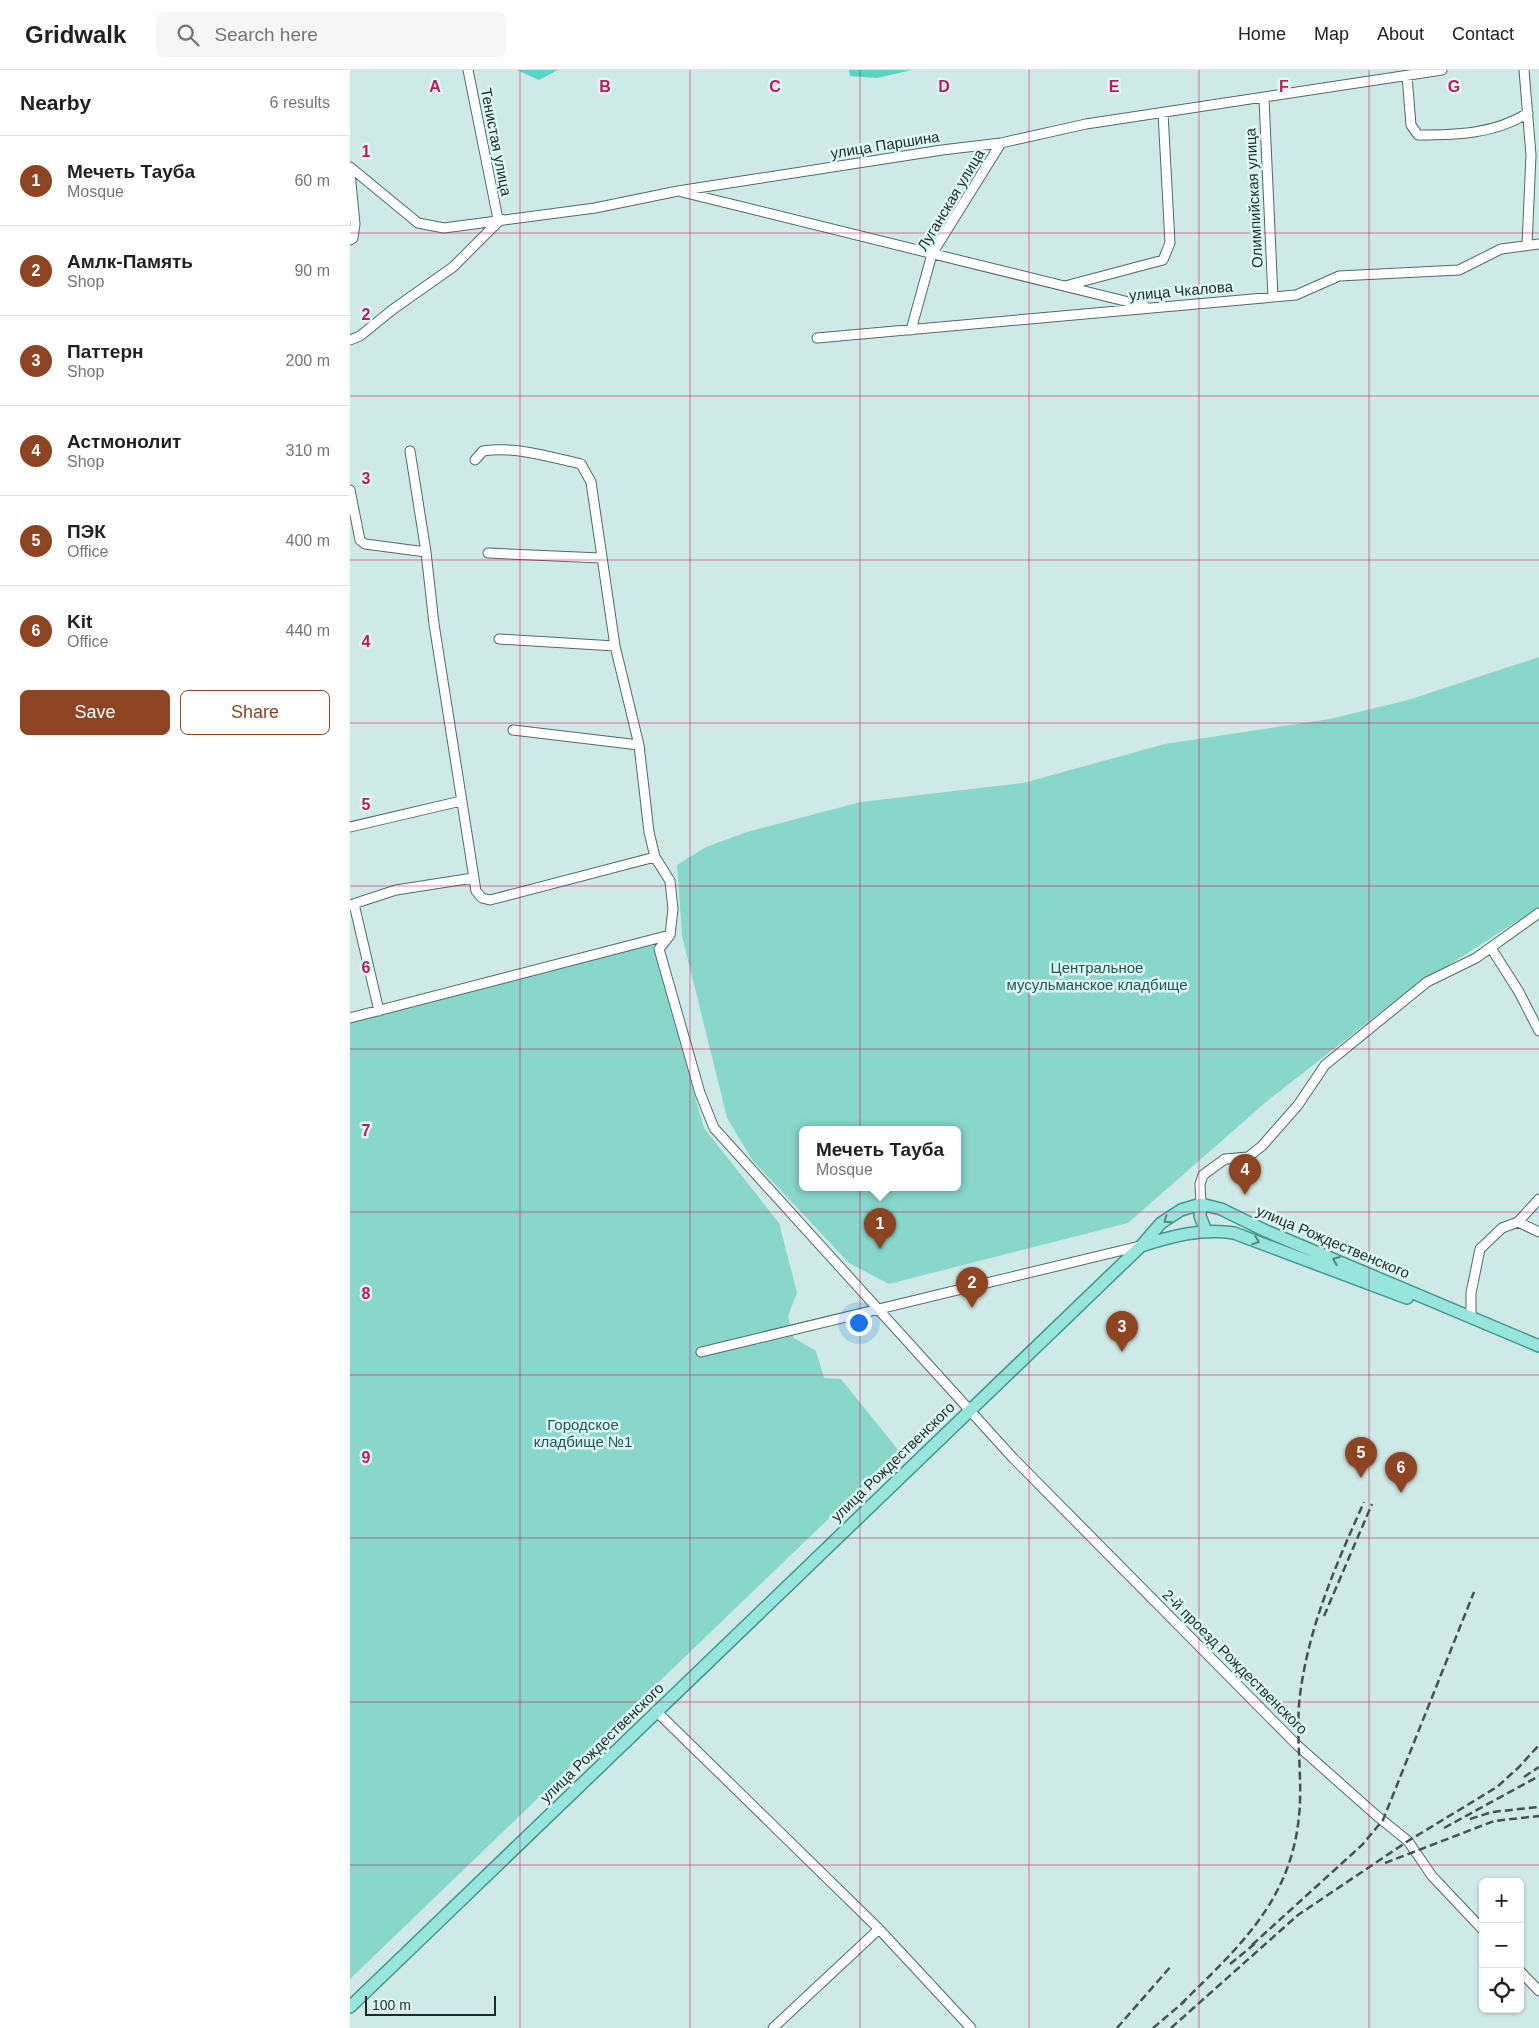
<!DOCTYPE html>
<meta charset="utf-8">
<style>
:root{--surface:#fff;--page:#f6f6f6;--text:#202124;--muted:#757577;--line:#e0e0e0;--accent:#8c4423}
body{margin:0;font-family:Arial,sans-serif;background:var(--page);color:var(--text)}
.controls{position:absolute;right:15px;bottom:15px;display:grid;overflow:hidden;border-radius:8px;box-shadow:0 1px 4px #0004}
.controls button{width:45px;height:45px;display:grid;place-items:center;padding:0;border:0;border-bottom:1px solid var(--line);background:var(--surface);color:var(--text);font:25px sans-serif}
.scale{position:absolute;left:15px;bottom:12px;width:131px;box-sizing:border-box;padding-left:5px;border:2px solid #1e2827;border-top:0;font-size:14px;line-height:18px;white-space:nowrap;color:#1e2827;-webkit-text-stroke:4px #dcf8f3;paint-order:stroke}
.you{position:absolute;left:508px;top:1252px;width:18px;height:18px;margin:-12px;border:4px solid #fff;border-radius:50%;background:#1a73e8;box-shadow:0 0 0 8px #1a73e833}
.badge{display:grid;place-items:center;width:32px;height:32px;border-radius:50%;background:var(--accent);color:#fff;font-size:16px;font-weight:700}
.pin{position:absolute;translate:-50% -41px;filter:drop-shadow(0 1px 2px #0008)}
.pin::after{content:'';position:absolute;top:26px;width:18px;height:15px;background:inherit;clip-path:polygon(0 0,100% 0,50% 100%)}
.popup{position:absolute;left:449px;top:1056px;width:162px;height:65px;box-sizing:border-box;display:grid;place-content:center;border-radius:8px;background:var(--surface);filter:drop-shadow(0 1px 4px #0005);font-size:16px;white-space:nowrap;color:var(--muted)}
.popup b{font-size:19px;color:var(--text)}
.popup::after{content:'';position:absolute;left:50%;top:100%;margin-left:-10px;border:10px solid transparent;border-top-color:var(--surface)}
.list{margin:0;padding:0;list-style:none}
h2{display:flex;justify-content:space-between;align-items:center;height:65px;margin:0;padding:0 20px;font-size:21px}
h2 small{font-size:16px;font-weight:400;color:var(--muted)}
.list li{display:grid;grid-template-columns:32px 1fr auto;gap:15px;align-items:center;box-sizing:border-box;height:90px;padding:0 20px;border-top:1px solid var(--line)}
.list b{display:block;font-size:19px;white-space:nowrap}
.list p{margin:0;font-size:16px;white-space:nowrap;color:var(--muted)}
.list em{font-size:16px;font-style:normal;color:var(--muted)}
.actions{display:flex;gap:10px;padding:15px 20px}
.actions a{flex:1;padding:11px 0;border:1px solid var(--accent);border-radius:8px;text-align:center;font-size:18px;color:var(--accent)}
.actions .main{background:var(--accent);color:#fff}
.icon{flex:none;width:28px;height:28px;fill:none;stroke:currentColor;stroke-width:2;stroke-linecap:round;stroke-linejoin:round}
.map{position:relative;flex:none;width:1189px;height:1958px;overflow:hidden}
header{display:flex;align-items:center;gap:30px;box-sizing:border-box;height:70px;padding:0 25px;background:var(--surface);border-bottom:1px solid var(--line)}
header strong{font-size:24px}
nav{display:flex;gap:28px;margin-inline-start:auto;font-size:18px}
.search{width:350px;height:45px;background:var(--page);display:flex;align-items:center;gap:12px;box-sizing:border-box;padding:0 18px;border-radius:8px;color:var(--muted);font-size:19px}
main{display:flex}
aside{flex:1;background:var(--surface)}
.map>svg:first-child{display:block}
.green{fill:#89d6cb;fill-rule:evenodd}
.water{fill:#56d5c6}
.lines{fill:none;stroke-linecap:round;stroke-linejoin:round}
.minor-casing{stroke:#516a66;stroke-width:11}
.major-casing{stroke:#40988e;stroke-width:14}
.minor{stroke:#fff;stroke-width:9}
.major{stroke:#97e5dc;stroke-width:11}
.rail{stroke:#445250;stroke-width:2.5;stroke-dasharray:8 4;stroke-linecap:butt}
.oneway{stroke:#5a8682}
.grid{fill:none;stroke:#c2185b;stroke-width:1;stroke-opacity:0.55}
.labels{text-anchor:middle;stroke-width:5;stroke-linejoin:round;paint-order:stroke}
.street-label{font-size:15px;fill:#1e2827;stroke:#dcf8f3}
.park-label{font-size:15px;fill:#215650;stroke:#dcf8f3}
.grid-label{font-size:16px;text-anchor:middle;font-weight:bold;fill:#c2185b;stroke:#dcf8f3;stroke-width:5;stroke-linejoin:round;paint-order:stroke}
</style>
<header>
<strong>Gridwalk</strong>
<div class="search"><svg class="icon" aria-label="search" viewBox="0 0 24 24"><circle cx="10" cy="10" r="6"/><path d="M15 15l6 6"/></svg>Search here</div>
<nav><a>Home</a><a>Map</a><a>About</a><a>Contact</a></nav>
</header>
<main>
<aside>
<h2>Nearby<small>6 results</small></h2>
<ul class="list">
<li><span class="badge">1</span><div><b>Мечеть Тауба</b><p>Mosque</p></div><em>60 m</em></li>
<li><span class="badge">2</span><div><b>Амлк-Память</b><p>Shop</p></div><em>90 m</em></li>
<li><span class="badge">3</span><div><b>Паттерн</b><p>Shop</p></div><em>200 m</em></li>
<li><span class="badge">4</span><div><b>Астмонолит</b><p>Shop</p></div><em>310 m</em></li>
<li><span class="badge">5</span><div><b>ПЭК</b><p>Office</p></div><em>400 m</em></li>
<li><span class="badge">6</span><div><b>Kit</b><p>Office</p></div><em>440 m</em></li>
</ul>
<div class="actions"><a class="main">Save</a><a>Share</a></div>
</aside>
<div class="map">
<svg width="1189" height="1958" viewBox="0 0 1189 1958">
<rect width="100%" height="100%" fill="#cfeae6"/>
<!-- green -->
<path class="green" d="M1189 587V837L1054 924 916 1032 778 1153 539 1214 499 1193 403 1091 377 1048 332 866 327 795 356 777 397 762 511 732 673 713 815 674 980 649 1058 630ZM452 1060H608V1118H452Z
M302 873 354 1058 429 1153 447 1223 438 1246 444 1268 466 1281 474 1308 491 1309 549 1381 0 1909V951Z"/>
<!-- water -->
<path class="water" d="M167 0H208L189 10Z
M499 0H562L527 8 500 6Z"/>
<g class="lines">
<!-- minor casing -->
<g class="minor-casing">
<path id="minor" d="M118 0 148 149
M1174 0 1181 85 1177 175
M1057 6 1061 55 1068 65C1107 65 1145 64 1178 43
M914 29 923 227
M0 97 68 153 94 158 245 138 328 121 592 80 651 73 736 54 1092 0
M0 103 5 154 3 168 0 170
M332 122 795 236
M715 216 813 190 820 173 813 43
M561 260 582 184 651 73
M467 268 946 225 989 206 1109 200 1151 179 1189 174
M0 270 10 266 42 240 103 197 151 149
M60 381 76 482 84 554 126 821 132 828 140 830 305 787
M125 390 133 381C166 376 199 387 231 394L241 412 265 576 289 675 299 762 305 787 320 811 323 839 320 865 309 879 350 1023 364 1058 663 1388 947 1675 1027 1746 1058 1771 1082 1806 1133 1860
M0 420 10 470 15 474 76 482
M138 483 251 488
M149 569 265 576
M163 660 289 675
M0 757 111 731
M4 834 29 941
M0 835 46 820 123 808
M1141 878 1169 922 1189 961
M0 948 320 865
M851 1134 850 1114 853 1105 875 1089 898 1087 912 1076 948 1035 975 995 1077 912 1126 888 1189 843
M1168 1152 1189 1162
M1121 1248V1223L1130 1179 1152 1158 1168 1152 1189 1129
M351 1282 790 1176
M306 1641 529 1859 621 1958
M1170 1901 1189 1921
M423 1958 529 1859"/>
</g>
<!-- major casing -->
<g class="major-casing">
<path id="major" d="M851 1134 850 1146 856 1161
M791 1176C822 1166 852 1158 884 1163L1057 1228
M0 1937 791 1176 811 1153 831 1140 851 1134 871 1139 916 1161 1189 1276"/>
</g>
<!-- minor -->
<use href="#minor" class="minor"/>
<!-- major -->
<use href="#major" class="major"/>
<!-- rail -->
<path class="rail" d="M974 1546 1022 1434
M1174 1707 1189 1697
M1120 1749 1142 1742 1189 1737
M1094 1758 1189 1706
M1035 1793 1144 1751 1189 1746
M902 1875 1012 1775 1033 1750 1124 1522
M880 1894 907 1872
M831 1934C888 1878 941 1831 949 1746 953 1706 945 1666 950 1625 959 1555 986 1495 1014 1432
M767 1958 822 1895
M803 1958 835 1931
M821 1958 948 1845 1058 1771 1147 1717 1169 1697 1189 1675"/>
</g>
<!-- one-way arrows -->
<defs><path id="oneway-chevron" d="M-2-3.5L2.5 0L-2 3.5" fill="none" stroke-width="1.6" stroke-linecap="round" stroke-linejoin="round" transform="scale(1.25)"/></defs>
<g class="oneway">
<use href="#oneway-chevron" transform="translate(817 1150) rotate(145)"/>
<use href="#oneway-chevron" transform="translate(906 1171) rotate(20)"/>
<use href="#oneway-chevron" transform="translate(986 1190) rotate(-157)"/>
</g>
<!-- grid -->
<path class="grid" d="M170 0V1958M340 0V1958M510 0V1958M679 0V1958M849 0V1958M1019 0V1958M0 163H1189M0 326H1189M0 490H1189M0 653H1189M0 816H1189M0 979H1189M0 1142H1189M0 1305H1189M0 1468H1189M0 1632H1189M0 1795H1189"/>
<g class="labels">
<!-- street labels -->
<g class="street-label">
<text transform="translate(146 72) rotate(79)" y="5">Тенистая улица</text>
<text transform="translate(535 75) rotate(-9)" y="5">улица Паршина</text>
<text transform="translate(904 128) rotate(-93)" y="5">Олимпийская улица</text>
<text transform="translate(601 130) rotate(-59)" y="5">Луганская улица</text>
<text transform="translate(831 221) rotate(-5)" y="5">улица Чкалова</text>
<text transform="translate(983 1172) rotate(23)" y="5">улица Рождественского</text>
<text transform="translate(543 1392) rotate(-44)" y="5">улица Рождественского</text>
<text transform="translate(885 1592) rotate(45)" y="5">2-й проезд Рождественского</text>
<text transform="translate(252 1673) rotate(-44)" y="5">улица Рождественского</text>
</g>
<!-- park labels -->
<g class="park-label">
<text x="747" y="903">Центральное<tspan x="747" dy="17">мусульманское кладбище</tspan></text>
<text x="233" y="1360">Городское<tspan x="233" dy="17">кладбище №1</tspan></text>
</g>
</g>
<g class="grid-label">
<text x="85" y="22">A</text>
<text x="255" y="22">B</text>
<text x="425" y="22">C</text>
<text x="594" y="22">D</text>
<text x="764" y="22">E</text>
<text x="934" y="22">F</text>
<text x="1104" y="22">G</text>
<text x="16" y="87">1</text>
<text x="16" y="250">2</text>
<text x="16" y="414">3</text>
<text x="16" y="577">4</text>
<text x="16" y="740">5</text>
<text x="16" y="903">6</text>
<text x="16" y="1066">7</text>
<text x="16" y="1229">8</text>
<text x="16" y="1393">9</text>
</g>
</svg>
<div class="controls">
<button>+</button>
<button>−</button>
<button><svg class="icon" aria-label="locate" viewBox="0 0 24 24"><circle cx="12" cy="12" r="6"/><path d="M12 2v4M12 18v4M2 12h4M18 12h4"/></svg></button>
</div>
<div class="scale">100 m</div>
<div class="you"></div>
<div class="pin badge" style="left:530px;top:1179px">1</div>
<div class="popup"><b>Мечеть Тауба</b>Mosque</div>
<div class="pin badge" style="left:622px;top:1238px">2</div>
<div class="pin badge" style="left:772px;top:1282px">3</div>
<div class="pin badge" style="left:895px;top:1125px">4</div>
<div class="pin badge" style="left:1011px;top:1408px">5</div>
<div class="pin badge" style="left:1051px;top:1423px">6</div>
</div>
</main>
